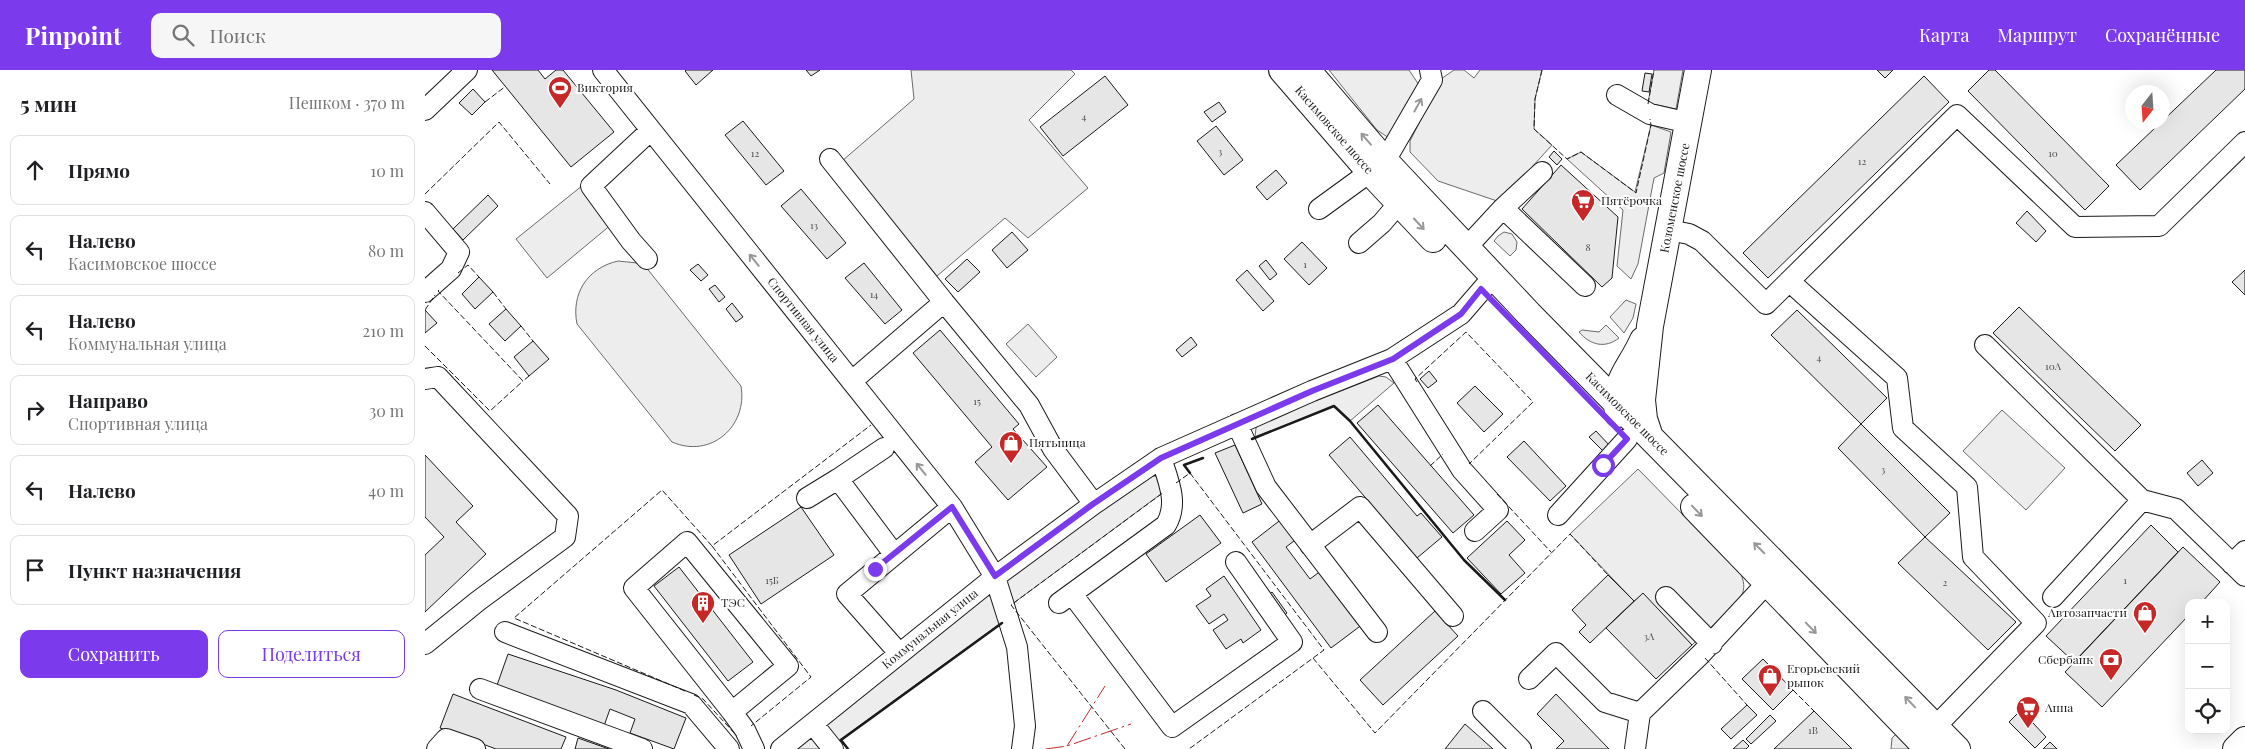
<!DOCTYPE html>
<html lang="ru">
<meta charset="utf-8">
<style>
:root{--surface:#fff;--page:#f6f6f6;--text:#202124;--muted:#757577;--line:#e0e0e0;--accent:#7c3aed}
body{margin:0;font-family:"Playfair Display",serif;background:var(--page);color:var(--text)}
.controls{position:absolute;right:15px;bottom:15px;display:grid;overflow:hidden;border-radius:10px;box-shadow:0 5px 20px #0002}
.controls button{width:45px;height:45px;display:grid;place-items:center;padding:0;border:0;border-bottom:1px solid var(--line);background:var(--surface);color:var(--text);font:25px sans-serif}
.compass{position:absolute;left:1700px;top:15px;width:45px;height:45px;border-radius:50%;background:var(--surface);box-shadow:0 5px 20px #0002;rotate:197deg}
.stop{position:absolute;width:15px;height:15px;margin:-11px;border:4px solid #7c3aed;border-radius:50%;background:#fff}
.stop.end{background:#7c3aed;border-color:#fff;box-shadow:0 1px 5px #0008}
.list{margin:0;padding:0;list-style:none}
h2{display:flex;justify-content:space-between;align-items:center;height:65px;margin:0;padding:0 20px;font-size:21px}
h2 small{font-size:16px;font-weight:400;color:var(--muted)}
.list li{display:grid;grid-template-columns:32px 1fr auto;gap:15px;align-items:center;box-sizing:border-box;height:70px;margin:0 10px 10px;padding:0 10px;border:1px solid var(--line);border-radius:10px}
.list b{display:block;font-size:19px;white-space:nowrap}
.list p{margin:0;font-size:16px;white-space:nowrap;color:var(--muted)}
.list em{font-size:16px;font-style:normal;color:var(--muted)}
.actions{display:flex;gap:10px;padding:15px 20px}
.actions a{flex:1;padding:11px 0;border:1px solid var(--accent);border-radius:10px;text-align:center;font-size:18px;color:var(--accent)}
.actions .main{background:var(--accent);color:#fff}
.icon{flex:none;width:28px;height:28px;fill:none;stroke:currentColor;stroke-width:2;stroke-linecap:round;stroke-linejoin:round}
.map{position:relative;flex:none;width:1820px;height:679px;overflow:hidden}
header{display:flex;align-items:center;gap:30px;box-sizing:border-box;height:70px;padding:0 25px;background:var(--accent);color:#fff}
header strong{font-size:24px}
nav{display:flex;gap:28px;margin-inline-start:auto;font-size:18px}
.search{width:350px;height:45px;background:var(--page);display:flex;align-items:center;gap:12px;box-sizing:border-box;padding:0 18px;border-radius:10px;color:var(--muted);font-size:19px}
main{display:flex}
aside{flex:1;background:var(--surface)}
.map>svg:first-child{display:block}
.green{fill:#ededed;stroke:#6a6a6a}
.building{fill:#e6e6e6;stroke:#1a1a1a}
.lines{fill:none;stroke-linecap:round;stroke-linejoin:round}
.minor-casing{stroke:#1a1a1a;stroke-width:22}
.major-casing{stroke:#1a1a1a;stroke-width:28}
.minor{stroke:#fff;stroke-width:20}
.major{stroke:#fff;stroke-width:26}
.fence{stroke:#1a1a1a;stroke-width:1;stroke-dasharray:6 2.5;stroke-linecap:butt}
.wall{stroke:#1a1a1a;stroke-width:2.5}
.power{stroke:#c62828;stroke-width:1;stroke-dasharray:18 4 2.5 4;stroke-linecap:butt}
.oneway{stroke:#989898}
.route{stroke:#7c3aed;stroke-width:6}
.labels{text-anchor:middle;stroke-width:4;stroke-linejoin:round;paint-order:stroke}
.number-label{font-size:10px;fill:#4d4d4d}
.poi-label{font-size:12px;fill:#1a1a1a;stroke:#fff;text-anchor:start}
.street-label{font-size:12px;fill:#1a1a1a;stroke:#fff}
</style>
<header>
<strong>Pinpoint</strong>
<div class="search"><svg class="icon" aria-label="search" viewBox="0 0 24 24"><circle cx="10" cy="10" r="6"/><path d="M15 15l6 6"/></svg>Поиск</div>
<nav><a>Карта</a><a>Маршрут</a><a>Сохранённые</a></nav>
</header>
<main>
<aside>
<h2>5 мин<small>Пешком · 370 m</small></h2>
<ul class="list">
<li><svg class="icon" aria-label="ahead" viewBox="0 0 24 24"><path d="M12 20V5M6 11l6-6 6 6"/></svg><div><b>Прямо</b></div><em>10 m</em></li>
<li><svg class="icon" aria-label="left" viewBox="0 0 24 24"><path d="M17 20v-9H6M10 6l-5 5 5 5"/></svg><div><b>Налево</b><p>Касимовское шоссе</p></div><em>80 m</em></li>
<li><svg class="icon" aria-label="left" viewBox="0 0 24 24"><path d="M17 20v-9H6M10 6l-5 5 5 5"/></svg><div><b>Налево</b><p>Коммунальная улица</p></div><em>210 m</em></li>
<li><svg class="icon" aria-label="right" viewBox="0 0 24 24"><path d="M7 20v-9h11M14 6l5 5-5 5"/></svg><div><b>Направо</b><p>Спортивная улица</p></div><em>30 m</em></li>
<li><svg class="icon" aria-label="left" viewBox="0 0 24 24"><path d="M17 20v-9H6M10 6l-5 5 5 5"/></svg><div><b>Налево</b></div><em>40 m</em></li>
<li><svg class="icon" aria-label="arrive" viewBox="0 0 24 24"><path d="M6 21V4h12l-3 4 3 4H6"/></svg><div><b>Пункт назначения</b></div></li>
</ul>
<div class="actions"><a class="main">Сохранить</a><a>Поделиться</a></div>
</aside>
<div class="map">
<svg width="1820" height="679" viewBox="0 0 1820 679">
<rect width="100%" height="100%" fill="#fff"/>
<!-- green -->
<path class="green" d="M486 0H646L650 4 604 50 663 118 603 168 580 148 512 206 417 91 489 29Z
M904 0H984L994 15 967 70 952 60Z
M1029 0H1039L1049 8 1055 0H1117L1110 29 1109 59 1127 75 1075 132 1013 111 985 82V71L1016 9Z
M1229 0H1258L1251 39 1223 33Z
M1226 55 1246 62 1239 103 1229 108 1213 194 1206 209 1192 196 1198 140 1142 89 1156 82 1210 122Z
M158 115 187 154 122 208 91 169Z
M1079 162 1087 164 1092 172 1091 180 1085 186 1069 171 1073 166Z
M193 191 212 193 220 196 316 316C323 356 286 389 247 372L152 254C146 224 162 198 193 191Z
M1201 230 1211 234 1208 248 1199 263 1185 247Z
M603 254 632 287 611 307 581 274Z
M1181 255 1194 268C1180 279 1165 275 1154 262L1157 260 1174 262Z
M954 306 961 307 969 313 925 351 909 336 830 367 831 358 837 352Z
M1577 340 1640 398 1601 440 1538 381Z
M1213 399 1316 504C1320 515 1320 520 1314 531L1267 575 1218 524 1209 531 1145 464Z
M730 406 736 408 740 421 586 535 582 517 583 508 724 407Z
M561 525 568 527 576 553 409 674 401 655Z
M1471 664 1490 679H1466L1467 668Z
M388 667 401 679H371Z"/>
<!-- building -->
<path class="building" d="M67 0H113L120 9 131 0H138L189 62 146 97Z
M261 0H288L271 15 260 1Z
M381 0H395L386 6Z
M1452 0H1468L1460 8Z
M1564 0H1570L1684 116 1660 140 1543 21Z
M1791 0H1820V19L1715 120 1691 95Z
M1220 3 1227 4 1224 22 1217 21Z
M680 6 703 35 638 86 615 57Z
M1499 6 1524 32 1343 208 1318 183Z
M48 19 60 32 47 45 34 33Z
M794 32 801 42 787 52 779 42Z
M318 51 359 101 341 115 300 65Z
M791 56 818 90 799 105 772 71Z
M1129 81 1137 89 1132 95 1124 87Z
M1136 95 1193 147 1187 208 1177 217 1097 139Z
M851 100 862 113 842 130 831 117Z
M376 119 421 173 402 189 356 136Z
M63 125 73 136 38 170 28 159Z
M1602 141 1621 161 1611 172 1591 153Z
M587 162 603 180 582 198 567 180Z
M877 172 902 198 884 215 859 189Z
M542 189 555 202 533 222 520 209Z
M841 190 852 204 845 210 834 196Z
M439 193 477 240 460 254 420 208Z
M273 194 283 205 276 211 265 200Z
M822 200 849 231 838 241 811 210Z
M1820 200V225L1807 212Z
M54 207 68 222 50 239 37 224Z
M290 215 300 227 294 232 284 219Z
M307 233 318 247 311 252 301 239Z
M1594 237 1716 355 1690 381 1568 263Z
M81 239 96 256 80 271 64 254Z
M0 240 12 253 0 263Z
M1372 240 1462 328 1436 354 1346 265Z
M515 260 594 354 588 359 622 397 583 430 550 392 567 377 488 283Z
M766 267 772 275 757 287 751 280Z
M108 271 124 289 104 306 89 287Z
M1004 301 1012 311 1003 318 995 309Z
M1050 316 1078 344 1059 362 1032 333Z
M953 335 1049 445 1028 463 932 353Z
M1436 354 1525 443 1500 467 1413 378Z
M1171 361 1185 376 1179 382 1164 367Z
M925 367 992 446 996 443 1017 467 992 488 904 385Z
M1099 371 1141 416 1125 431 1082 387Z
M810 375 837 434 818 443 790 383Z
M0 385 48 436 31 452 61 484 0 542V485L19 467 0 447Z
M1777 390 1788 403 1773 416 1762 403Z
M376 437 409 485 336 534 304 485Z
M775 445 796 473 741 512 721 484Z
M858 448 873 468 861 477 885 509 897 500 938 554 906 578 827 472Z
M1082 451 1100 470 1084 485 1100 503 1076 524 1042 488Z
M1726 455 1753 482 1649 592 1621 566Z
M1500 467 1591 552 1563 580 1473 493Z
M1758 477 1795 512 1776 533H1764V545L1677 637 1640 602Z
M254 497 328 592 303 611 229 516Z
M1183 505 1209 531 1165 573 1154 562 1161 555 1147 540Z
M799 506 836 560 818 573 816 569 801 579 788 560 803 550 799 544 784 554 771 536 786 526 781 519Z
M847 522 862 543 855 548 839 528Z
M1218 523 1267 575 1231 609 1181 558Z
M1010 541 1033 566 958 635 935 610Z
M83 584 191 620 261 648 249 679 205 663 210 649 185 639 179 656 71 618Z
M1338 589 1368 620 1348 640 1317 609Z
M28 624 141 667 136 679H71L15 658Z
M1131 624 1184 679H1131L1139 671 1112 644Z
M1322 635 1332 645 1306 669 1296 659Z
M1596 640 1621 667 1610 678 1584 652Z
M1389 641 1427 679H1349Z
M1345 645 1351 651 1326 674 1321 669Z
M1040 654 1068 679H1020Z
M153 668 184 679H150Z
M1318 670 1324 676 1321 679H1308Z
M1625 672 1632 679H1618Z"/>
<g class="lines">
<!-- minor casing -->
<g class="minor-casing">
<path id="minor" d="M178 0 527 437 570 507 592 577 600 656 597 679
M1192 25 1225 44 1264 53
M0 40 42 0
M405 89 519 232
M1078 138 1117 102
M894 139 960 91 1007 10 1005 0
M0 142 34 182 26 199 0 222
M1244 160 1264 164 1277 171 1341 234 1532 45 1650 157 1734 156 1820 72
M934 173 957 153 974 133
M1041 178 1078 138 1160 216
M222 189 206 171 166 116 226 60
M1364 211 1472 308 1478 358 1542 417 1548 487 1611 553 1510 657
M1560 275 1717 430 1751 439 1820 506
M967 289 1037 400 1073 440 1050 461
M0 309 13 307 143 446 140 467 53 531 0 574
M427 311 519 232 604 335 628 379 669 434
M812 354 841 417 952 562
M413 409 459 378
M382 428 413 409 469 484
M1133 445 1202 369
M262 472 363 596 307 642 209 518Z
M885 475 935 437 1028 546
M1807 494 1820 481
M647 524 747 657 867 572 811 492
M1241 527 1287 574
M1628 527 1717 430
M634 533 741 455C754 433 743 410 736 388
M80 562 266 634 304 679
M474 583 422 524 527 437
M1104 609 1131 583 1180 632 1215 643
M55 619 217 679
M1058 641 1096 679
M307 642 320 660 329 679
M388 654 408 679
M12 679 21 669 50 679
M356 679 570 507 669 434 736 388 887 321 967 289 1036 244 1068 207
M1210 679 1215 643 1276 584 1342 513"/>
</g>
<!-- major casing -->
<g class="major-casing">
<path id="major" d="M857 0 946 103 1008 169
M882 0 960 91 1104 244 1532 679
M1193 344C1188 309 1205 300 1218 270
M1225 367 1219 349 1217 330 1225 256 1273 0
M1269 437 1503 679
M1811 679 1820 670"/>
</g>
<!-- minor -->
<use href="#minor" class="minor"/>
<!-- major -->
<use href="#major" class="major"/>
<!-- fence -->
<path class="fence" d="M1117 0 1110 29 1109 59 1142 89 1156 82 1211 123 1226 55 1225 49
M60 32 81 16
M1223 34 1229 0
M0 124 74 52 125 114
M33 203 43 195 54 207
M14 220 13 221 98 311 104 306
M68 222 81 239
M0 240 10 225
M96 256 108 271
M0 276 65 341 98 311
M992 312 990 309 1041 262 1108 332 1044 394
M1005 396 1018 384
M751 413 765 403 899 580 764 679
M1072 424 1126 482
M287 476 386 607 326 656
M888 588 950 663 1145 464 1183 505
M1280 588 1322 635
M1368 620 1389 641
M260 621 89 548 237 420 287 476 446 355
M269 625 278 629 312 666
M700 679 586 535 739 422"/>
<!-- wall -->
<path class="wall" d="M827 369 909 336 925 351 1039 490 1080 530
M765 403 759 395 778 388
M423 679 416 670 577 553"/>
<!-- power -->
<path class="power" d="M642 676 680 616
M621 679 642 676 706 654"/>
</g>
<!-- one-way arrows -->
<defs><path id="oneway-shaft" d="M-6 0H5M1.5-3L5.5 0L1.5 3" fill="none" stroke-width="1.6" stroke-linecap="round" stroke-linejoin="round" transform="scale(1.25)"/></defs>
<g class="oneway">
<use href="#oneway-shaft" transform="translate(993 35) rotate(-61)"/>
<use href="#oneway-shaft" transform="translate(941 69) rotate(-131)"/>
<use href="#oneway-shaft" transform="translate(994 154) rotate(47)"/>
<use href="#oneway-shaft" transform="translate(329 190) rotate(-129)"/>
<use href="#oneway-shaft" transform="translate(496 399) rotate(-129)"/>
<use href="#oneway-shaft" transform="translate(1272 441) rotate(46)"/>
<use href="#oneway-shaft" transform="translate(1334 478) rotate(-135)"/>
<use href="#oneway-shaft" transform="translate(1386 558) rotate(46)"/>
<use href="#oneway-shaft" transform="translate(1485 632) rotate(-134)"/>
</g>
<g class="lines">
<!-- route -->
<path class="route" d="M450 499 527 437 570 506 668 434 736 388 887 321 968 289 1036 244 1056 219 1202 369 1178 395"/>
</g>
<!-- icons -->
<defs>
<g id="stadium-pin" transform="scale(1.25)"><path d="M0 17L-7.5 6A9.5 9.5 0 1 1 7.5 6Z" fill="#c62828" stroke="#fff"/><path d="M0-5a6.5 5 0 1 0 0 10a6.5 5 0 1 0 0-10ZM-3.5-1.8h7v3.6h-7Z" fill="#fff"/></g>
<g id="supermarket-pin" transform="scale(1.25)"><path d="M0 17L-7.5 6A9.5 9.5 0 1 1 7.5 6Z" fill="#c62828" stroke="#fff"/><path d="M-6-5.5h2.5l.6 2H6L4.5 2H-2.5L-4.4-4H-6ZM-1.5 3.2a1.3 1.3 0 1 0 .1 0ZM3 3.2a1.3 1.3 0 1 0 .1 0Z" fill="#fff"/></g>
<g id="shop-pin" transform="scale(1.25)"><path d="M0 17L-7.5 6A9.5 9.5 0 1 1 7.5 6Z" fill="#c62828" stroke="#fff"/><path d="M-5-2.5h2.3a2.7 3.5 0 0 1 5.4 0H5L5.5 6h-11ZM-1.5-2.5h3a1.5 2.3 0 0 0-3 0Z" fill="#fff"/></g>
<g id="building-pin" transform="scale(1.25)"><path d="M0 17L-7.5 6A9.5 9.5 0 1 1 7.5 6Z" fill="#c62828" stroke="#fff"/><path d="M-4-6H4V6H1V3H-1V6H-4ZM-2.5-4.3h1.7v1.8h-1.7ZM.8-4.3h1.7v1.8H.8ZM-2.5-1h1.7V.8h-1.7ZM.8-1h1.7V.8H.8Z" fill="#fff"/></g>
<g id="bank-pin" transform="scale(1.25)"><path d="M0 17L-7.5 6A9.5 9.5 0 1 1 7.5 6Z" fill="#c62828" stroke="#fff"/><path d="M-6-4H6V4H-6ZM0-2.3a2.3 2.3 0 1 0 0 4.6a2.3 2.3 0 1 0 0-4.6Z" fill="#fff"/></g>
</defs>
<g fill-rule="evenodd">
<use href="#stadium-pin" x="135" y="18"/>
<use href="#supermarket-pin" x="1158" y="131"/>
<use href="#shop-pin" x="586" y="373"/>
<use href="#building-pin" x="278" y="533"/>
<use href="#shop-pin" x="1720" y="543"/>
<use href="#bank-pin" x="1686" y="590"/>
<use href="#shop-pin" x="1345" y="606"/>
<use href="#supermarket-pin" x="1603" y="638"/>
</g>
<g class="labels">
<!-- number labels -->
<g class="number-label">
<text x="659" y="50">4</text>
<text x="795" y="85">3</text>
<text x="330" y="87">12</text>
<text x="1628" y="87">10</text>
<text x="1437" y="95">12</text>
<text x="389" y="159">13</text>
<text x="1163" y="181">8</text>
<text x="880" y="198">1</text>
<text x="449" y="228">14</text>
<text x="1394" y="291">4</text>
<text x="1628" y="300">10А</text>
<text x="552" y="335">15</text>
<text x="1458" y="403">3</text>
<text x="347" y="514">15Б</text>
<text x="1700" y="514">1</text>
<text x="1520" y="516">2</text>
<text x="1224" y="570">3А</text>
<text x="1388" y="664">1В</text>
</g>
<!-- poi labels -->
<g class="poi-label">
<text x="152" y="22">Виктория</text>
<text x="1176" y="135">Пятёрочка</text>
<text x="604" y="377">Пятьница</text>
<text x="296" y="537">ТЭС</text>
<text x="1702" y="547" text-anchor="end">Автозапчасти</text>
<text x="1668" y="594" text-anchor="end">Сбербанк</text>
<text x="1362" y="603">Егорьевский<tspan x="1362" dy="14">рынок</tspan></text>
<text x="1620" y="642">Анна</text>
</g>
<!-- street labels -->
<g class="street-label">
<text transform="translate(909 60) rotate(49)" y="4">Касимовское шоссе</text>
<text transform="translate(1250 128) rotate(-79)" y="4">Коломенское шоссе</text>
<text transform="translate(378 250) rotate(51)" y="4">Спортивная улица</text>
<text transform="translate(1202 344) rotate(45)" y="4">Касимовское шоссе</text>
<text transform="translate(505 559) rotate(-39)" y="4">Коммунальная улица</text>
</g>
</g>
</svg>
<div class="controls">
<button>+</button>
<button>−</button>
<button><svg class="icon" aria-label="locate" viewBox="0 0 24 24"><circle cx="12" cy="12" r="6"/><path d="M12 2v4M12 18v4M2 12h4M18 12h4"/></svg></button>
</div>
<svg class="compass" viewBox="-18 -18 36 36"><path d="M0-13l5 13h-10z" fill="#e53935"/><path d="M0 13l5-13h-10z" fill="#757577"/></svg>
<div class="stop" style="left:1178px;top:395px"></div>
<div class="stop end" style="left:450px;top:499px"></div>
</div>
</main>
